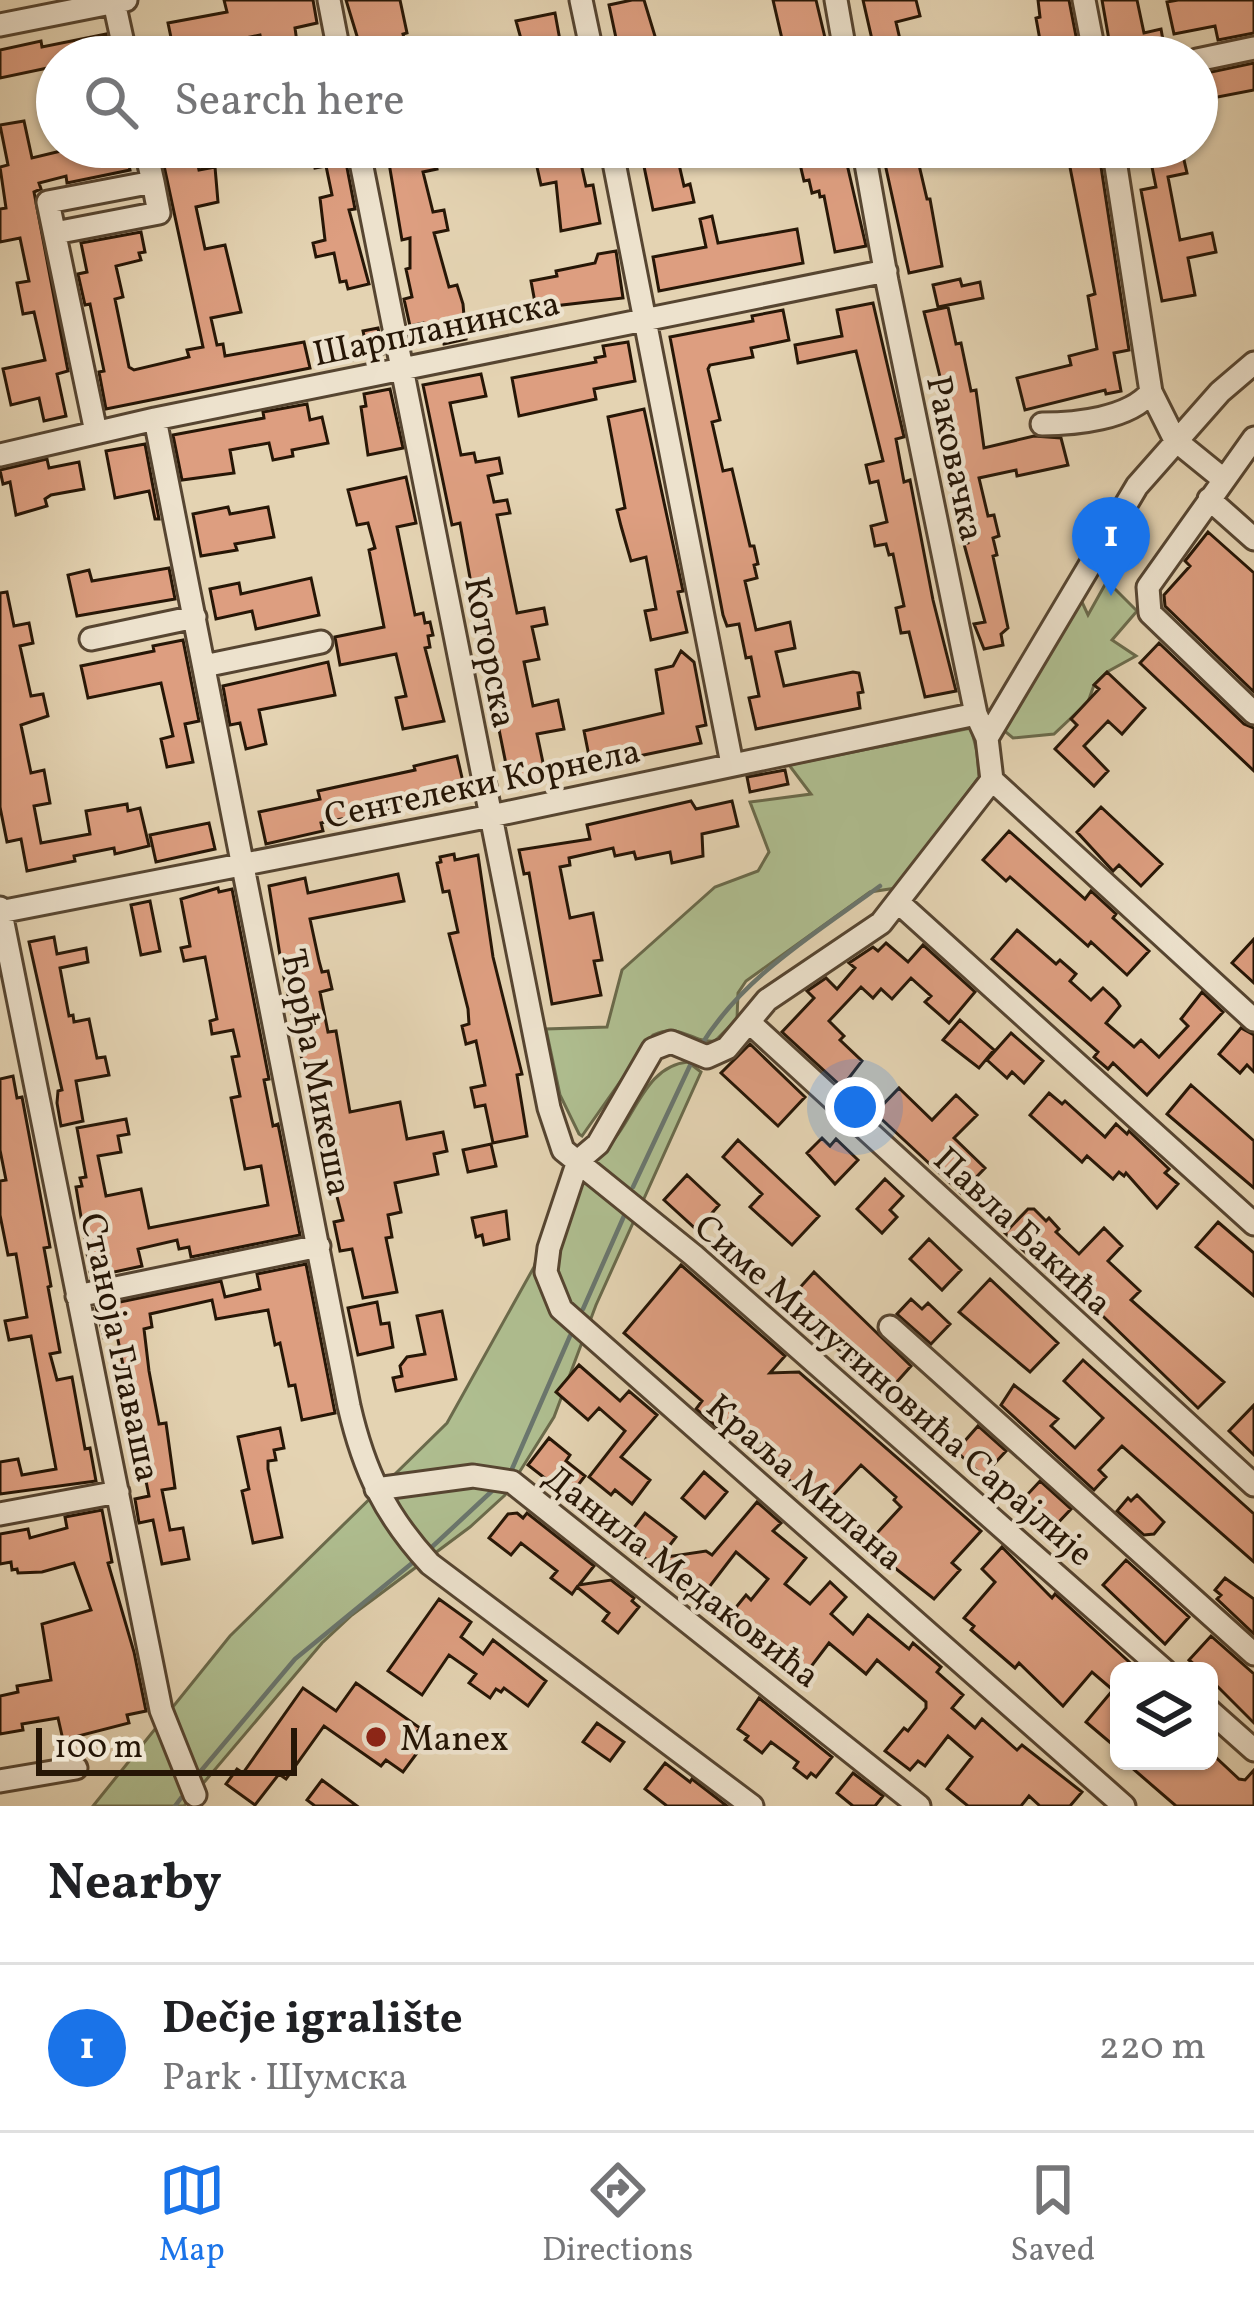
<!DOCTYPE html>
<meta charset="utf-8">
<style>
:root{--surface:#fff;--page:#f2f2f2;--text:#202124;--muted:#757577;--line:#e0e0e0;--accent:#1a73e8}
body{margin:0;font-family:Vollkorn,serif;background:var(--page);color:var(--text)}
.controls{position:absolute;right:36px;bottom:36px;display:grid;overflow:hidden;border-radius:18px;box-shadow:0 3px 9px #0004}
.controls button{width:108px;height:108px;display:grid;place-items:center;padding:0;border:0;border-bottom:3px solid var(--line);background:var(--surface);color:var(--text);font:60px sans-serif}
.scale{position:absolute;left:36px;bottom:30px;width:261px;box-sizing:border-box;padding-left:12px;border:6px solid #261606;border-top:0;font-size:33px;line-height:42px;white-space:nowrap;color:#261606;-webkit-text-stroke:9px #ede2cd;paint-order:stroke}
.you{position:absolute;left:855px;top:1107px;width:42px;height:42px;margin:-30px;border:9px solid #fff;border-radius:50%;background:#1a73e8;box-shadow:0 0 0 18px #1a73e833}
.badge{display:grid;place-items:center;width:78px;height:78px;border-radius:50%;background:var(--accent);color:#fff;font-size:39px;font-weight:700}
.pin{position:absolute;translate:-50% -99px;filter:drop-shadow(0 3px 6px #0008)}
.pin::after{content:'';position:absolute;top:63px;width:42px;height:36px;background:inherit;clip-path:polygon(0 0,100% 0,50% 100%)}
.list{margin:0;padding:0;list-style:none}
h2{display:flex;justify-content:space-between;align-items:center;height:156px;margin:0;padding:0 48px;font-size:51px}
h2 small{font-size:39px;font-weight:400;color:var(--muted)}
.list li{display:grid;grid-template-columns:78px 1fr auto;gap:36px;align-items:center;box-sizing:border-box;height:168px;padding:0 48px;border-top:3px solid var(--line)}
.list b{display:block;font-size:45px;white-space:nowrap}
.list p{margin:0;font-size:39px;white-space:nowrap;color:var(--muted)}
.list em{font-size:39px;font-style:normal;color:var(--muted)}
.icon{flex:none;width:66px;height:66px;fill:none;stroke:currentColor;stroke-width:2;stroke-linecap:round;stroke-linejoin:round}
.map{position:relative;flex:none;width:1254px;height:1806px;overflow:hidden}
.search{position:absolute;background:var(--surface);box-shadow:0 3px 9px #0004;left:36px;right:36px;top:36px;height:132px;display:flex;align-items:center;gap:30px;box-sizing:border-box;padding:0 42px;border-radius:66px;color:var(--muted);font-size:45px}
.sheet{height:324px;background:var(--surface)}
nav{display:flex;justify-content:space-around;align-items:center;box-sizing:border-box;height:168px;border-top:3px solid var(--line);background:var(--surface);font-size:33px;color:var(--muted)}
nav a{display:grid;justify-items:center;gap:6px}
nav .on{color:var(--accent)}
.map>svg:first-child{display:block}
.green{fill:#afbe90;stroke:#6a6a4b;stroke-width:3}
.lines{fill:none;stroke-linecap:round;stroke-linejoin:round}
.stream{stroke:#6a766e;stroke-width:4.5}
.building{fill:#dd9e80;stroke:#261606;stroke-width:3}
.minor-casing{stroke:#564531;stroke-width:27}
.minor{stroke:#ede2cd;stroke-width:21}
.poi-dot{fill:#8f2418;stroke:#ede2cd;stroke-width:4.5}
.labels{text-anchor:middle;stroke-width:9;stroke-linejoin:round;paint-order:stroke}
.street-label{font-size:36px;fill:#261606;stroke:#ede2cd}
.poi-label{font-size:36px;fill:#261606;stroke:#ede2cd;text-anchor:start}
</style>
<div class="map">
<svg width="1254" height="1806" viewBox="0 0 1254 1806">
<rect width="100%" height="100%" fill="#e4d3b2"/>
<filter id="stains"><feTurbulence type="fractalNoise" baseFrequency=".00167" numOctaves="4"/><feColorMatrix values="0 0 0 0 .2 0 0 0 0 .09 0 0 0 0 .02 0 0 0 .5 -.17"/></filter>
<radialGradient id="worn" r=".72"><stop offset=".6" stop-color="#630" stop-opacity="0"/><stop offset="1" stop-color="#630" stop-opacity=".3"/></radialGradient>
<!-- green -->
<path class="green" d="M1107 581 1137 611 1112 640 1136 656 1107 672 1094 685 1088 702 1054 734 1013 738 996 724 1075 587 1088 615Z
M971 728 977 752 979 777 896 888 870 892 746 981 738 993 737 1019 715 1041C690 1043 682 1022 653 1035L582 1136 579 1134 560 1095 546 1029 607 1027 622 970 715 887 758 871 769 852 750 802 811 794 789 765Z
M688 1062 701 1072 596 1305 554 1417 505 1495 470 1527 352 1615 322 1643 184 1806H93L230 1636 447 1423 534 1267 565 1170C577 1164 591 1159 601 1152 634 1128 641 1066 688 1062Z"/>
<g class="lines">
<!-- stream -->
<path class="stream" d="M700 1047C742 977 816 933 880 886
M633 1187 694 1057
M583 1309 624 1216
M512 1469 570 1336
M433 1546 492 1491
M200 1772 295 1659 411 1564
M175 1806 181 1798"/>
</g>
<!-- building -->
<path class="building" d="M224 0H313L317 23 295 28 299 57H265L260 35 227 42 230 57H175L168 23 227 12Z
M346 0H400L407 33 403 34 405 42 371 49 370 44 360 46Z
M632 0H644L658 46 653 47 656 57H620L609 5Z
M773 0H816L826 42 817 44 821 57H773L769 42 782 39Z
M863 0H916L920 16 896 22 904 57H876Z
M1038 0H1069L1080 57H1043L1036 18 1040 17Z
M1102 0H1137L1144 33 1161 29 1166 57H1112Z
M1178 0H1254V33L1218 40 1215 26 1174 34 1167 2Z
M555 13 563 57H526L516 21Z
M106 34 111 57H57V66L0 78V50L41 41 42 47Z
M1254 63V90L1197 101V75Z
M24 121 32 158 65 150V147H125L130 170 67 183 66 176 39 183 41 189 34 192 68 371 57 374 66 416 44 421 39 398 11 405 3 369 45 360 34 312 23 314 17 283 29 281 20 238 0 242V209L6 208 0 167 8 165 0 125Z
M160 147H194L199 170 215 167 218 202 196 207 205 249 225 245 241 312 211 318 217 345 223 344 225 356 304 342 310 368 106 409 99 372 104 371 90 304 85 305 78 274 87 272 81 243 141 232 145 252 139 253 141 260 116 266 123 297 115 299 129 367 134 370 189 357 187 350 203 347Z
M311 147H343L355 209 349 210 369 284 348 289 346 281 340 282 334 253 316 257 313 243 325 240 320 198 332 195 326 166 315 168Z
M376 147H432L437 169 423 172 433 212 444 210 448 230 434 233 449 287 457 285 463 304 466 339 444 344 442 334 426 337 423 323 410 326 404 299 412 297 406 269 410 268V238L402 240 389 163 380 165Z
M561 147H596L597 156 580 159 586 186 593 185 600 223 561 231 556 182 541 185 537 167 553 164 550 150Z
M640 147H675L684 186 690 184 694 202 653 210Z
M796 147H843L866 246 835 252 824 196 820 197 819 191 812 193 809 180 804 181Z
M910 147 914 166 919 165 927 199H930L942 266 909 273 882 150Z
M1066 147H1098L1129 350 1114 353 1121 391 1106 394 1105 390 1025 410 1017 378 1071 365 1069 356 1097 349 1088 296 1095 294Z
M1148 147H1181L1187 173 1168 177 1180 240 1212 233 1216 252 1188 258 1195 295 1162 301 1141 190 1156 187Z
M712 216 718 243 797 229 803 263 659 291 653 257 706 247 700 219Z
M616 251 623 298 536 308 531 281 557 276 556 271 595 263 598 254Z
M960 279 962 286 980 282 983 298 938 307 933 285Z
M873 303 904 437 896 439 904 482 910 480 933 600 956 691 925 697 909 632 901 633 896 608 904 606 893 554 889 555 886 544 875 546 871 526 887 522 878 481 870 483 866 465 883 461 856 351 798 363 795 345 842 336 837 310Z
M948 307 956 344 961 343 971 391 976 390 984 448 1034 436 1061 438 1068 465 1017 476 1016 470 979 478 988 516 994 515 999 536 993 538 997 555 993 556 1008 628 1001 634 1003 645 984 649 974 624 985 622 964 544 968 543 940 398 945 397 924 312Z
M783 310 789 340 751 348 753 357 710 365 708 369 720 420 712 422 723 471 732 469 750 546H754L758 564 754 565 757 578 745 581 756 630 790 622 795 648 776 652 784 686 853 672 859 673 863 692 858 693 860 708 756 729 749 698 759 696 751 657 746 658 739 624 727 626 723 615 670 337 753 321 752 316Z
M378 328 383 354 336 363 332 347 365 340 363 331Z
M628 342 635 381 594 389 596 399 519 416 512 378 596 362 595 358 605 356 603 346Z
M481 374 486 396 450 403 461 455 474 453 476 462 499 458 502 473 488 476 494 502 507 500 510 513 497 515 517 613 544 608 547 624 532 627 539 659 524 662 533 706 558 700 564 729 537 734 546 777 510 784 489 680 495 678 486 637 481 638 460 523 452 525 423 385Z
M390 389 403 448 368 455 361 407 366 406 364 394Z
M307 404 310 420 322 417 328 443 292 450 293 456 273 460 269 443 230 450 234 473 182 480 173 435 264 418 263 412Z
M644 409 683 591 678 592 687 632 651 640 645 611 656 609 646 557 631 561 621 526 617 510 625 508 608 417Z
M145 444 159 519H155L149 491 115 498 106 451Z
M47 459 49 468 79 462 84 489 51 495 45 499 47 506 16 515 10 482 3 484 0 470Z
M406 477 416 523 397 527 415 615 423 613 425 623 430 622 433 635 428 636 430 647 425 648 444 721 403 729 396 698 406 696 396 654 340 665 335 637 384 627 369 550 375 548 368 523 357 525 348 490Z
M228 507 230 514 268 507 274 537 235 544 237 550 201 556 193 514Z
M1208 532 1254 573V692L1165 606 1164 595 1190 566 1185 561Z
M169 568 175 599 77 616 68 575 89 570 92 581Z
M311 578 319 615 256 629 252 611 216 619 210 589 239 583 241 594Z
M7 592 14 626 29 623 33 643 20 646 31 696 43 694 48 716 21 725 31 773 44 770 50 803 34 806 41 843 90 834 86 811 127 804 128 811 140 808 149 846 115 854 114 848 74 856 75 861 27 871 21 839 7 842 0 807V593Z
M183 640 199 721 185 724 193 762 167 767 161 739 173 736 161 683 88 698 81 666 154 651 153 646Z
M1159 643 1244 724 1254 728V771L1140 663Z
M681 651 694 662 706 725 697 727 701 743 591 766 584 731 663 713 656 670 673 666Z
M328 662 335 695 259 710 266 744 246 749 240 723 230 725 223 686Z
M1107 672 1145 708 1122 734 1108 721 1084 746 1108 771 1094 786 1055 749 1077 725 1071 719 1099 689 1094 685Z
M457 756 466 795 321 823 323 831 266 844 259 812 320 799 318 791 415 770 414 766Z
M785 770 788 784 750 792 747 777Z
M691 801 696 809 732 801 738 826 702 834 703 856 672 863 670 852 636 859 634 852 615 856 613 848 569 858 570 865 560 867 570 918 593 913 602 960 594 961 601 995 552 1004 529 873 524 874 519 850 590 839 587 825Z
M1101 807 1162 864 1141 886 1119 865 1113 871 1077 832Z
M209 823 215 849 156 862 150 835Z
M1009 831 1085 899 1091 891 1116 914 1113 918 1149 951 1127 975 1091 942 1088 946 1010 877 1006 881 983 860Z
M454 854 455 860 478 855 493 957 522 1074 517 1075 527 1136 493 1143 485 1105 475 1107 471 1088 485 1085 476 1041 466 1044 462 1026 469 1024 468 1009 449 934 458 932 449 891 443 892 437 863 441 862 440 857Z
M398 874 404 901 310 919 319 961 322 972 328 971 332 989 320 992 328 1032 336 1031 350 1112 400 1102 407 1139 443 1132 447 1151 434 1154 438 1174 395 1183 401 1212 388 1215 392 1237 386 1238 397 1292 363 1298 352 1249 340 1251 334 1222 343 1220 324 1146 321 1147 282 968 269 886 305 878 308 893Z
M218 888 219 892 232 889 269 1079 264 1080 273 1126 278 1124 300 1235 191 1257 189 1247 179 1249 177 1240 138 1249 142 1266 91 1277 76 1187 82 1186 80 1178 86 1177 77 1128 126 1119 129 1134 118 1136 121 1152 98 1156 106 1196 141 1189 149 1228 268 1205 261 1166 245 1169 231 1098 240 1096 232 1057 239 1056 233 1030 212 1034 210 1021 217 1019 205 957 184 961 181 948 190 946 181 899Z
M150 901 160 951 141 955 131 905Z
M1017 930 1056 964 1060 960 1076 974 1070 981 1091 1000 1103 988 1116 1000 1120 1006 1106 1023 1134 1047 1141 1040 1159 1057 1188 1026 1181 1019 1202 992 1223 1012 1147 1095 1113 1063 1108 1069 1094 1057 1098 1052 992 959Z
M54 937 57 954 86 948 88 962 60 968 69 1016 73 1015 74 1022 89 1019 97 1058 105 1057 109 1075 76 1081 83 1121 61 1126 57 1103 58 1091 62 1090 29 942Z
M1254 939V983L1232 963Z
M886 943 908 962 923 945 975 992 949 1023 925 1002 931 996 911 978 892 999 881 989 873 998 861 987 829 1021 844 1036 840 1040 862 1061 842 1087 782 1032 814 998 807 991 826 978 837 989 855 968 849 963 873 947 878 951Z
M960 1020 994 1050 979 1068 943 1040Z
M1241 1028 1254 1035V1072L1247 1065 1240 1073 1219 1054Z
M1011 1033 1043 1061 1024 1083 1012 1072 1007 1078 987 1060Z
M750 1044 805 1097 778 1126 721 1073Z
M13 1076 17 1098 22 1097 50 1247 44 1248 51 1286 48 1287 60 1352 50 1354 57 1380 72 1377 85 1449 90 1448 96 1481 0 1494V1462L18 1459 22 1475 56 1469 31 1336 9 1340 5 1321 27 1317 16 1254 8 1255 0 1215V1181L6 1180 0 1150V1079Z
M1191 1085 1254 1141V1188L1167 1114Z
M899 1088 932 1120 956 1095 977 1115 954 1138 985 1168 961 1193 875 1113Z
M1049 1093 1062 1104 1065 1101 1105 1137 1116 1124 1127 1134 1129 1131 1169 1169 1165 1173 1178 1184 1157 1208 1126 1173 1124 1176 1119 1172 1113 1179 1087 1156 1082 1162 1030 1115Z
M822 1138 830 1146 836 1139 858 1160 835 1184 807 1153Z
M738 1140 819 1216 792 1245 750 1207 762 1194 723 1157Z
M491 1144 496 1166 468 1172 463 1150Z
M687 1175 719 1205 697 1230 664 1200Z
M885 1179 903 1196 890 1210 897 1217 882 1233 857 1209Z
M1028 1209H1034L1046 1221 1049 1218 1059 1229 1056 1232 1079 1254 1104 1228 1122 1246 1108 1261 1140 1291 1131 1300 1224 1382 1198 1408 1078 1292 1073 1297 1005 1233Z
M506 1211 509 1239 484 1245 482 1235 476 1237 472 1218Z
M1218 1222 1254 1253V1296L1196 1247Z
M929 1239 961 1270 942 1290 910 1259Z
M306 1264 335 1413 302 1420 295 1385 289 1386 280 1343 275 1345 268 1310 216 1319 212 1300 150 1314 152 1327 144 1329 149 1371 159 1424 166 1423 175 1488 162 1490 170 1530 183 1528 189 1559 162 1564 153 1520 139 1523 135 1499 149 1496 117 1335 104 1338 96 1307 221 1281 225 1297 260 1289 257 1274Z
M681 1265 785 1356 770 1373 799 1372 981 1531 952 1563 960 1570 934 1599 866 1545 901 1507 894 1500 896 1497 861 1465 826 1503 812 1490 806 1496 783 1474 789 1468 746 1429 734 1421 724 1433 696 1409 702 1401 624 1333Z
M814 1272 911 1366 888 1392 785 1304Z
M990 1279 1058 1343 1030 1372 959 1312Z
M911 1299 922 1309 928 1303 950 1324 931 1344 897 1314Z
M377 1302 381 1324 389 1323 393 1347 358 1355 348 1308Z
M442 1311 456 1379 396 1391 393 1378 402 1376 400 1366 407 1357 425 1354 417 1316Z
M1083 1360 1254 1514V1562L1122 1446 1099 1470 1106 1477 1094 1490 1001 1405 1014 1385 1058 1419 1051 1426 1075 1448 1103 1418 1064 1381Z
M579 1365 620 1401 629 1391 657 1415 621 1457 650 1480 632 1504 615 1490 611 1495 589 1477 625 1431 599 1408 588 1420 556 1392Z
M1254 1405V1455L1229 1431Z
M978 1426 1006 1451 983 1476 956 1451Z
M280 1428 284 1448 274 1450 276 1460 268 1461V1469L282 1537 253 1543 242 1491 249 1489 238 1437Z
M549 1438 570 1455 566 1461 585 1476 569 1497 528 1465Z
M704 1472 727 1492 705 1518 682 1498Z
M1040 1481 1071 1509 1055 1526 1029 1523 1014 1509Z
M1137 1495 1164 1522 1154 1534 1144 1535 1117 1511 1128 1498 1131 1501Z
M757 1502 781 1523 773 1531 806 1558 785 1584 810 1604 830 1582 846 1597 831 1614 853 1634 868 1615 909 1649 913 1643 941 1667 937 1672 963 1695 952 1708 975 1728 982 1719 1017 1750 1022 1745 1082 1792 1070 1806H1040L1029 1796 1021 1806H968L947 1789 972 1757 948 1736 925 1766 918 1761 910 1770 885 1751 904 1728 908 1731 926 1708V1702L877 1660 866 1674 829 1643 807 1672 770 1643 764 1650 728 1617 746 1595 751 1600 768 1579 736 1552 700 1599 623 1542 645 1513 676 1537 660 1558 706 1551 712 1555Z
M102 1510 112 1562 108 1563 134 1652 146 1711 127 1715 129 1723 63 1740 58 1718 22 1724 23 1730 0 1734V1696L18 1692 17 1686 51 1680 42 1624 91 1610 74 1563 42 1572 18 1573 17 1569 12 1570 11 1562 0 1564V1534L28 1529 30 1538 67 1528 65 1517Z
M517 1513 523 1518 527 1513 594 1566 579 1585 611 1580 634 1598 632 1601 639 1607 618 1633 603 1621 609 1613 577 1587 572 1594 551 1578 557 1571 521 1543 511 1555 489 1538 508 1514Z
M1002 1547 1052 1598 1055 1594 1139 1671H1119V1750L1086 1722 1113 1690 1092 1672 1063 1706 1019 1663 1015 1668 971 1630 974 1626 964 1618 995 1582 982 1569Z
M1126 1560 1189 1617 1165 1644 1103 1585Z
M1225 1578 1254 1599V1634L1217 1599 1221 1595 1215 1590Z
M439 1599 471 1622 461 1637 483 1654 493 1640 546 1681 528 1706 504 1688 501 1692 496 1689 490 1698 469 1683 476 1674 449 1655 422 1695 388 1671Z
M1211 1636 1254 1674V1723L1209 1678V1671H1202L1189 1660Z
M356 1683 420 1728 407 1746 417 1753 403 1772 386 1760 381 1766 324 1726 286 1779 279 1774 255 1805 226 1784 237 1769 243 1773 303 1688 336 1711Z
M759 1698 832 1757 816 1777 811 1773 807 1778 794 1768 798 1762 771 1742 762 1753 745 1740 748 1736 738 1729Z
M597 1723 624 1742 610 1761 583 1742Z
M1209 1751 1239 1779 1245 1780 1254 1770V1806H1176L1124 1761H1209Z
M665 1763 690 1782 692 1779 727 1806H667L645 1789Z
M853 1773 883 1796 875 1806H853L837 1793Z
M322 1780 357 1806H315L307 1800Z"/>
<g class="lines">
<!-- minor casing -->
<g class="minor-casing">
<path id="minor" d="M329 0 340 57
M581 0 593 57
M836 0 846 57
M1084 0 1095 57
M114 2 126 57
M0 25 126 0
M1197 60 1254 48
M358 147 549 1108 563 1150 693 1255 1165 1671
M611 147 732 764
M863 147 887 281 976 714 987 738 992 780
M1113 147 1151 392 1175 440 1223 479
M55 233 159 213 153 182
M155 419 349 1406C364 1471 385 1515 430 1564L752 1806
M1042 424C1075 424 1129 419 1151 392
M96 432 48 202 153 182 145 147
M1254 438 1148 587 1150 613 1254 713
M0 455 155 419 886 271
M1209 499 1254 539
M91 639 195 617
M204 666 321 642
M987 738 1137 486 1220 392 1254 363
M992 780 881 923 767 1000 727 1048 707 1057 671 1042 653 1049 598 1144 578 1161 549 1248 546 1272 561 1309 1124 1806
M992 780 1254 1020
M899 903 1254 1224
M0 908 161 1710 195 1795
M0 912 491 816 976 714
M750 1023 1254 1485
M77 1296 319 1246
M890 1327 1254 1654
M376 1489 473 1476 512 1482 919 1806
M0 1514 118 1492
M1209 1710 1254 1750
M0 1781 76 1768"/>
</g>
<!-- minor -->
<use href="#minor" class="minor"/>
</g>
<!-- markers -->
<circle class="poi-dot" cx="376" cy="1737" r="12"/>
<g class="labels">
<!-- street labels -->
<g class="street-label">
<text transform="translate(436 327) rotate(-12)" y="13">Шарпланинска</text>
<text transform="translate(957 458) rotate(78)" y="13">Раковачка</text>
<text transform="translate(492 652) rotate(79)" y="13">Которска</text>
<text transform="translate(482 782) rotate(-12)" y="13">Сентелеки Корнела</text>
<text transform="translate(318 1072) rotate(79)" y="13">Ђорђа Микеша</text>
<text transform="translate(1024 1230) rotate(43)" y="13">Павла Бакића</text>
<text transform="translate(122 1347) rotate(78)" y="13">Станоја Главаша</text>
<text transform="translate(895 1389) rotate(41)" y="13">Симе Милутиновића Сарајлије</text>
<text transform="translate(806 1481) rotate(41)" y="13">Краља Милана</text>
<text transform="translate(683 1575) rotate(38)" y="13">Данила Медаковића</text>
</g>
<!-- poi labels -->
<g class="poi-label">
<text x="400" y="1750">Manex</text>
</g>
</g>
<rect width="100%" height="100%" filter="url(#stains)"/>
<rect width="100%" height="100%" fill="url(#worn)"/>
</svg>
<div class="controls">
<button><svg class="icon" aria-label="layers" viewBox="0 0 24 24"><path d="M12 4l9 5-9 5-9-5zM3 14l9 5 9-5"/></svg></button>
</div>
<div class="scale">100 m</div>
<div class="you"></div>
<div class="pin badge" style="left:1111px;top:596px">1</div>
<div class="search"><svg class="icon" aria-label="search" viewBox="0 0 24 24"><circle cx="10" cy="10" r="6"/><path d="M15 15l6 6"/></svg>Search here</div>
</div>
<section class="sheet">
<h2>Nearby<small></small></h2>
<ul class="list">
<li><span class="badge">1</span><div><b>Dečje igralište</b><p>Park · Шумска</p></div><em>220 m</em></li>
</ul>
</section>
<nav>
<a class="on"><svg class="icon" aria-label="map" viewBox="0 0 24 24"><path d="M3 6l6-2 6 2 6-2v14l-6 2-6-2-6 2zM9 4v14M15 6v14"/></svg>Map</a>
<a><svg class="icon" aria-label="directions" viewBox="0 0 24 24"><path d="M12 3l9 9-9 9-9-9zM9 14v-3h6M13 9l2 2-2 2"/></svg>Directions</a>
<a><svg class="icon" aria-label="saved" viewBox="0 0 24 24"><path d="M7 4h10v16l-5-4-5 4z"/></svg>Saved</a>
</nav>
